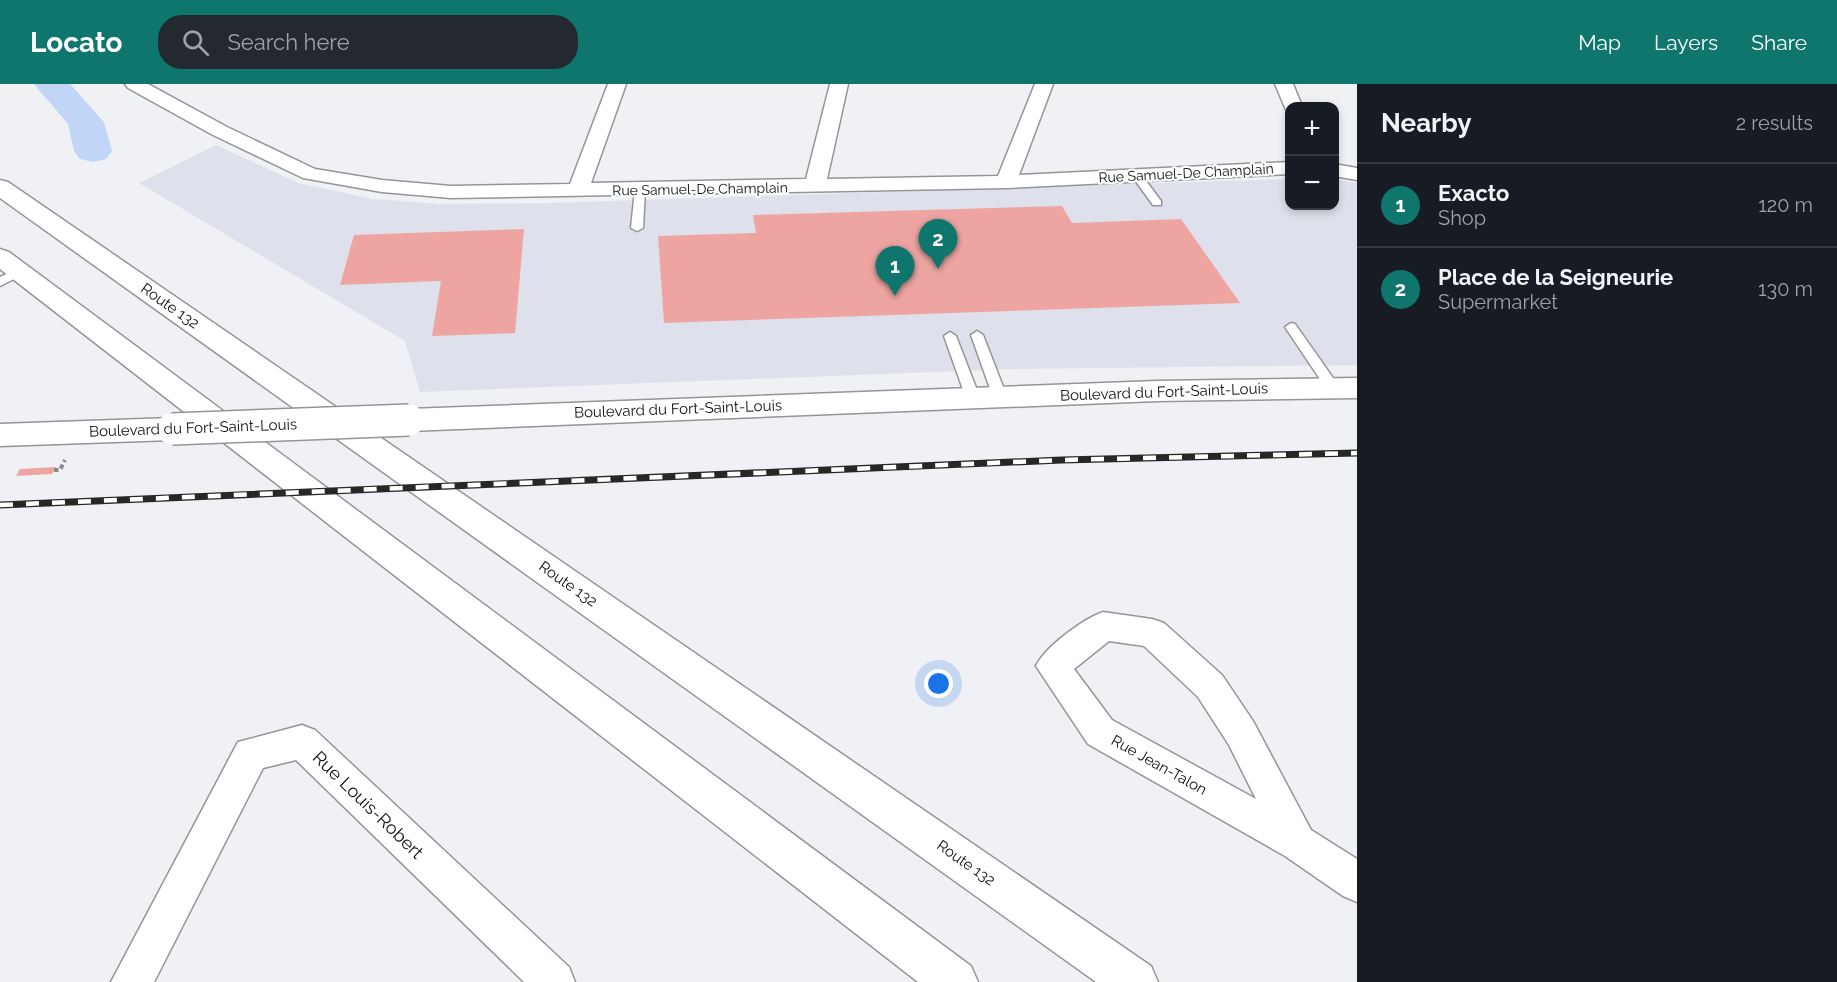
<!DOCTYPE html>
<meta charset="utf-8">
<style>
:root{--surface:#171b24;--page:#242831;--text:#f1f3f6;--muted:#9ea1a6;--line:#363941;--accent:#0f766e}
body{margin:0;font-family:Raleway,sans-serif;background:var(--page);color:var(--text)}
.controls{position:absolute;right:18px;top:18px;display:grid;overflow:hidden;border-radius:12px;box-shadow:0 3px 9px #0003}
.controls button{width:54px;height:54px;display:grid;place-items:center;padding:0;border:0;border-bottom:2px solid var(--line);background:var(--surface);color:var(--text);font:30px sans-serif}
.you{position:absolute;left:939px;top:600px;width:21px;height:21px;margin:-15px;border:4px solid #fff;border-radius:50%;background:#1a73e8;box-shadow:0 0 0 9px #1a73e833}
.badge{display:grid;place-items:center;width:39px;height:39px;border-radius:50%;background:var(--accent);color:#fff;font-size:20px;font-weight:700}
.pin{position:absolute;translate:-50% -50px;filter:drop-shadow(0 2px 3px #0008)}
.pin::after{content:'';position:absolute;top:32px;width:21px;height:18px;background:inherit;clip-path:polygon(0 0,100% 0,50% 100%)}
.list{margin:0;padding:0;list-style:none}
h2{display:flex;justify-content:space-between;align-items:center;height:78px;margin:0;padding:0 24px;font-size:26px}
h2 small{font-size:20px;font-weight:400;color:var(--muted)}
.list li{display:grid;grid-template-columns:39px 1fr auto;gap:18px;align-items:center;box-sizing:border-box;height:84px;padding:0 24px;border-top:2px solid var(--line)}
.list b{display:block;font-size:22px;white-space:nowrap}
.list p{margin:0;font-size:20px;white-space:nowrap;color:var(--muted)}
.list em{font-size:20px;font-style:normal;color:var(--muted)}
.icon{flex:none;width:33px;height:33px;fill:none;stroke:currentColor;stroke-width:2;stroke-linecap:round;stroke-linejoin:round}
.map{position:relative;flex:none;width:1357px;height:898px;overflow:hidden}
header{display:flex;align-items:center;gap:36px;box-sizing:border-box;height:84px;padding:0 30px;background:var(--accent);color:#fff}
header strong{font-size:28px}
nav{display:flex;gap:33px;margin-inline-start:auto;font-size:21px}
.search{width:420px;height:54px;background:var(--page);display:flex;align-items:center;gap:15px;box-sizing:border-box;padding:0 21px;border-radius:24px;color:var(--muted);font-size:22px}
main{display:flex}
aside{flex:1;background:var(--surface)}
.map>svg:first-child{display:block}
.built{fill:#dee1eb}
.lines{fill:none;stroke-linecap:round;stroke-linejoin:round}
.river{fill:#c1d5f7;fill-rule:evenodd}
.building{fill:#eea5a2}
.service-casing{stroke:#949597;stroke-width:3}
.minor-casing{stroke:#949597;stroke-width:3}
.tertiary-casing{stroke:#949597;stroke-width:3}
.motorway-casing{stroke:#949597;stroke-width:3}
.path{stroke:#898a8c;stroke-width:4;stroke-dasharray:4.5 3;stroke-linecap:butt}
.service{fill:#fff;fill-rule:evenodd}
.minor{fill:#fff;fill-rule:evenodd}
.tertiary{fill:#fff;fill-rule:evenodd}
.motorway{fill:#fff;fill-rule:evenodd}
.rail-casing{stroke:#262727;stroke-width:7}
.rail{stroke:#feffff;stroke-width:4.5;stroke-dasharray:13;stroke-linecap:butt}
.tertiary-bridge-casing{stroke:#949597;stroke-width:34;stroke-linecap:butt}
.tertiary-bridge{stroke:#fff;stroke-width:31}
.labels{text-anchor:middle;stroke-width:4.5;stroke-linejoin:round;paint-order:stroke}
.far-street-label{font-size:14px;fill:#0f1010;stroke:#feffff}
.street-label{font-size:15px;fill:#0f1010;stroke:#feffff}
.near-street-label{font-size:18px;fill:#0f1010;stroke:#feffff}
</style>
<header>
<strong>Locato</strong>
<div class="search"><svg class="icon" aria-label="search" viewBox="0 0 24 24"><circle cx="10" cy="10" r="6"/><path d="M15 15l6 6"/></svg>Search here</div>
<nav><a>Map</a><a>Layers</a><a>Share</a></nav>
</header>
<main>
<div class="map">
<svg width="1357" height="898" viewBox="0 0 1357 898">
<rect width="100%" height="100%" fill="#f0f1f4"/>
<!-- built -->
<path class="built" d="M216 61 298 99 373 115 441 120 549 119 1289 95 1290 122H1334L1335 95 1357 99V281L1011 285 420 308 405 257 139 99Z"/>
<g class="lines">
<!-- river -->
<path class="river" d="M34 0H70L104 38 112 67 106 75 93 78 80 75 74 67 68 40Z"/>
</g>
<!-- building -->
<path class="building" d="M1062 122 1072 139 1181 135 1240 219 664 239 658 152 756 149 753 131Z
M524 145 515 249 432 252 441 197 340 201 354 151Z
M56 383 52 390 16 392 20 385Z"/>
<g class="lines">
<!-- service casing -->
<g class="service-casing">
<path id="service" d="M1137 89 1141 90 1161 117V121H1153L1132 92Z
M640 103 645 106 643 144 637 147 631 144 635 106Z
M20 184 26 188 24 190 0 202V193Z
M1291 239 1295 240 1338 301 1340 304 1338 307H1328L1285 243Z
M977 247 983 251 1007 313 1005 316 1000 318 993 313 971 251Z
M950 248 956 252 980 314 978 317H968L966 314 944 252Z"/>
</g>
<!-- minor casing -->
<g class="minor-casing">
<path id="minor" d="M125 0H148L227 43 315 85 382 96 451 102 570 100 608 0H626L591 99 806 95 830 0H848L827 95 998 92 1035 0H1053L1019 91 1290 78V90L1006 104 451 114 382 108 303 94 213 51 128 4Z
M1275 0H1293L1302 22H1290V27L1286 26Z
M1334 80 1357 84V96L1334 92Z
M1103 528 1152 535 1164 539 1222 591 1253 637 1311 746 1357 775V818L1343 812 1285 772 1088 660 1036 582C1045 563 1083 535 1103 528ZM1109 557 1144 562 1198 613 1229 661 1256 715 1112 636 1074 585Z
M302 641 315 646 569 883 575 898H524L296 676 263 684 154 898H111L238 658Z"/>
</g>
<!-- tertiary casing -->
<g class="tertiary-casing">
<path id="tertiary" d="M1357 294V314L1157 317 409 347 398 343 394 336 398 329 409 325 1157 297Z
M172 334 183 337 187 345 183 353 172 356 0 362V340Z"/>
</g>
<!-- motorway casing -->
<g class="motorway-casing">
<path id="motorway" d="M0 96 8 98 1151 882 1158 898H1096L0 114Z
M0 165 9 168 971 882 978 898H918L0 185Z"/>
</g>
<!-- path -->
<path class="path" d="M54 386H60L65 376"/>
<!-- service -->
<use href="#service" class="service"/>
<!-- minor -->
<use href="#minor" class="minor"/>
<!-- tertiary -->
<use href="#tertiary" class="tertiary"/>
<!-- motorway -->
<use href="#motorway" class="motorway"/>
<!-- rail casing -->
<g class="rail-casing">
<path id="rail" d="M0 421 1062 376 1357 369"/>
</g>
<!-- rail -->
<use href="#rail" class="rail"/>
<!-- tertiary-bridge casing -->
<g class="tertiary-bridge-casing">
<path id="tertiary-bridge" d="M172 345 409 336"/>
</g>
<!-- tertiary-bridge -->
<use href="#tertiary-bridge" class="tertiary-bridge"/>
</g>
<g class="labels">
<!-- far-street labels -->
<g class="far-street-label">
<text transform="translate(1186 89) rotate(-3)" y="5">Rue Samuel-De Champlain</text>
<text transform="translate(700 105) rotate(-1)" y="5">Rue Samuel-De Champlain</text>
</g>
<!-- street labels -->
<g class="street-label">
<text transform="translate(170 222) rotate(35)" y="5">Route 132</text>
<text transform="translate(1164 308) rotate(-2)" y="5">Boulevard du Fort-Saint-Louis</text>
<text transform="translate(678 325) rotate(-2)" y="5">Boulevard du Fort-Saint-Louis</text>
<text transform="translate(193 344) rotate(-2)" y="5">Boulevard du Fort-Saint-Louis</text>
<text transform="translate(568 500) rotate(35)" y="5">Route 132</text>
<text transform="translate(1159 681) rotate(29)" y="5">Rue Jean-Talon</text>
<text transform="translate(966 779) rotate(35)" y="5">Route 132</text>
</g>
<!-- near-street labels -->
<g class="near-street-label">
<text transform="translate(368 721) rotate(44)" y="6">Rue Louis-Robert</text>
</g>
</g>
</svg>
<div class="controls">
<button>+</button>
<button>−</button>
</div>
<div class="you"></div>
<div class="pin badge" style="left:895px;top:212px">1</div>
<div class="pin badge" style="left:938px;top:185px">2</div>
</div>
<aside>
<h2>Nearby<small>2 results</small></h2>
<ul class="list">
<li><span class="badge">1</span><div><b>Exacto</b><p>Shop</p></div><em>120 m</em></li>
<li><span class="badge">2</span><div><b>Place de la Seigneurie</b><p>Supermarket</p></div><em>130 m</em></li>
</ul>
</aside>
</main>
